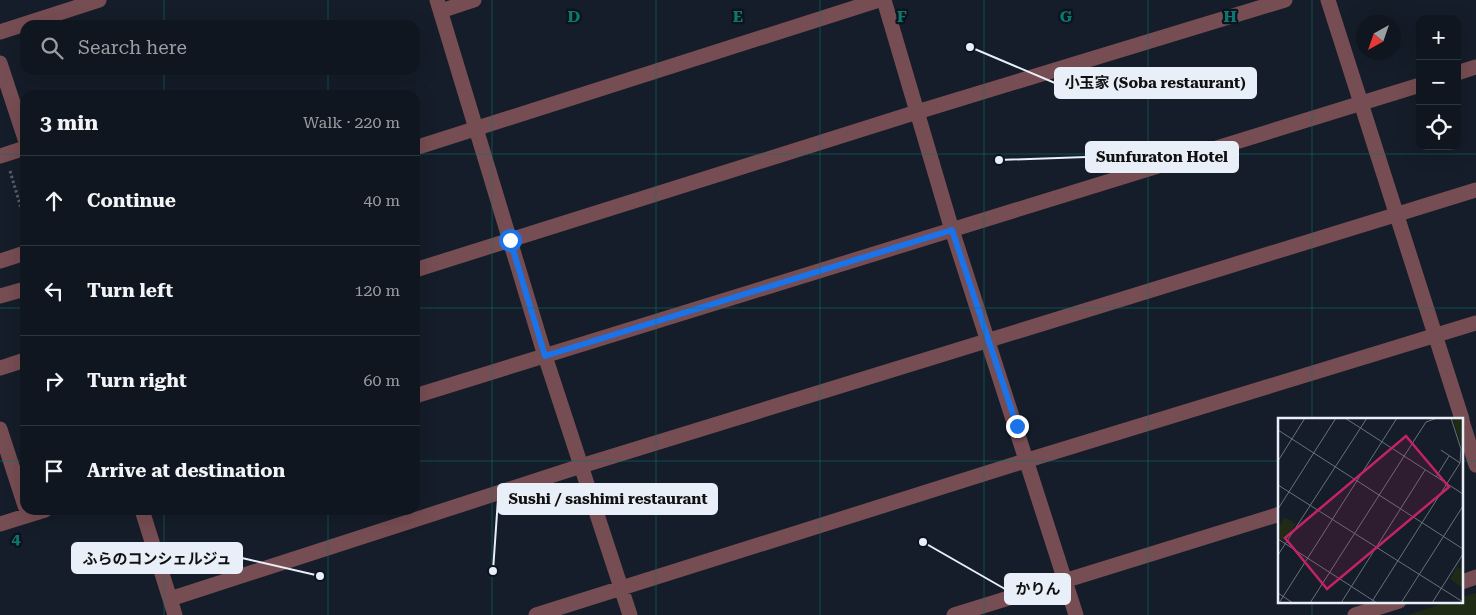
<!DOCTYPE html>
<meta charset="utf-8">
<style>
:root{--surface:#0f161f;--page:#1d232c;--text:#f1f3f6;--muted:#9b9fa4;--line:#2f353d}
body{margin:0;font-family:"Roboto Serif","Noto Sans JP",serif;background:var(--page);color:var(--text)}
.controls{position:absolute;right:15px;top:15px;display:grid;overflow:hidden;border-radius:10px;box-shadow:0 5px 20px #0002}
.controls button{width:45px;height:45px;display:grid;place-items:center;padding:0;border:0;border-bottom:1px solid var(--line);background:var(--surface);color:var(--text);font:25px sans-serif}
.compass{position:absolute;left:1356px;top:15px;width:45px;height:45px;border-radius:50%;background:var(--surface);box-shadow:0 5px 20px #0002;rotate:220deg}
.stop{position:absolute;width:15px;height:15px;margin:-11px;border:4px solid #1a73e8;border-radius:50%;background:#fff}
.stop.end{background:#1a73e8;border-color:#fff;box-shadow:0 1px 5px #0008}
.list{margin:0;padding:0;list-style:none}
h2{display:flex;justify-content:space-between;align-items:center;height:65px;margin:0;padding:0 20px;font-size:21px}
h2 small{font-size:16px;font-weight:400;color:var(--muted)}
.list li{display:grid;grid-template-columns:32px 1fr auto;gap:15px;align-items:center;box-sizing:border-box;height:90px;padding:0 20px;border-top:1px solid var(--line)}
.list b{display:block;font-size:19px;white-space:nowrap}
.list em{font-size:16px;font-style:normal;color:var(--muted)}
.icon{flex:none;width:28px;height:28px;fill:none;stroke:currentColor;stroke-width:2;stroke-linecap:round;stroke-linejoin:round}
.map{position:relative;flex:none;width:1476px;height:615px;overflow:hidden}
.search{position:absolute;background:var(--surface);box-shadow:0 5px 20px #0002;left:20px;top:20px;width:400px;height:55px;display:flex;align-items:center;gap:12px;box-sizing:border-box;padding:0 18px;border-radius:15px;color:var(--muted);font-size:19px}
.panel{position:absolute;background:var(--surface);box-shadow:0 5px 20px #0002;left:20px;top:90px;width:400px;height:425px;border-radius:15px}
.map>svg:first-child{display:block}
.green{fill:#1f2b15}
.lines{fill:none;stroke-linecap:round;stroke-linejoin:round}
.path{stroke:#575f6a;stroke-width:3;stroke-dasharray:2.5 2.5;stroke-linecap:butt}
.minor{stroke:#764d52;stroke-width:15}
.route{stroke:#1a73e8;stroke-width:6}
.grid{fill:none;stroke:#0f766e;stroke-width:1;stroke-opacity:0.55}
.inset-road{fill:none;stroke:#69717c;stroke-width:1}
.view{fill:#c42363;fill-opacity:0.15;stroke:#c42363;stroke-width:2.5}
.inset-edge{fill:none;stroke:#e9eff8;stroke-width:2.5}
.grid-label{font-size:16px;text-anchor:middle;font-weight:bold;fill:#0f766e;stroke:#0b131f;stroke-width:4.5;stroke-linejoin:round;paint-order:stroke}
.leader{fill:none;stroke:#e9eff8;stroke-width:2}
.callout-dot{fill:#e9eff8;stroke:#0b131f;stroke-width:2}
.callout{fill:#e9eff8;stroke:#e9eff8;stroke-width:2}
.callout-label{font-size:15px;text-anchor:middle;font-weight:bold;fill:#111}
</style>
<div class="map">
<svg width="1476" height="615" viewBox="0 0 1476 615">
<rect width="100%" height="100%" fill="#141d29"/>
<!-- green -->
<path class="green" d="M1476 593V615H1408L1450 601H1462V597Z"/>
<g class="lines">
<!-- path -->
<path class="path" d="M10 171 25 221"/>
<!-- minor -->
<path class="minor" d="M437 0 545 356 630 615
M884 0 952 230 1076 615
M1328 0 1462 419
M441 11 474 0
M0 32 99 0
M0 63 25 139
M1457 73 1476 67
M415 148 879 0
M0 156 25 148
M0 261 25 253
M415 270 917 112 1285 0
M0 296 25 289
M0 368 25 360
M415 396 1420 85
M1462 421 1476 465
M0 429 25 506
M142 510 175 615
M0 524 45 510
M1462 582 1476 577
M170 599 581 466 1476 190
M536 615 1028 460 1476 323
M954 615 1280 514
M1355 615 1399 601"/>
</g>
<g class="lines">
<!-- route -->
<path class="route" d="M510 240 545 356 952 230 1017 426"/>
</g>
<!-- grid -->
<path class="grid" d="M164 0V25M328 0V25M492 0V615M656 0V615M820 0V615M984 0V615M1148 0V615M1312 0V419M164 70V95M328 70V95M0 154H25M415 154H1476M0 308H25M415 308H1476M0 461H25M415 461H1280M1462 461H1476M164 510V615M328 510V615M1312 601V615"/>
<!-- overview -->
<g transform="translate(1278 418)">
<rect width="185" height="185" fill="#141d29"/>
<path d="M185 0V34L175 1ZM6 99 18 106 6 123 0 119V104L3 106ZM179 149 185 152V170L172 161Z" fill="#1f2b15"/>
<path class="inset-road" d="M67 0 185 76M0 12 185 131M163 32 182 45M0 43 27 0M158 59 171 38M0 67 185 184M0 91 58 0M0 121 99 185M0 137 89 0M0 175 15 185M1 185 119 0M32 185 148 4 159 0M63 185 147 52M93 185 182 45 183 31 173 0M123 185 185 88M154 185 185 136"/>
<path class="view" d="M128 18 171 69 49 171 7 120Z"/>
<rect width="185" height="185" class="inset-edge"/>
</g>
<g class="grid-label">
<text x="574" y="22">D</text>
<text x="738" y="22">E</text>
<text x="902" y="22">F</text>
<text x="1066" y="22">G</text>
<text x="1230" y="22">H</text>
<text x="16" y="544">4</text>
</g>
<!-- callouts -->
<path class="leader" d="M970 47L1055 83M999 160L1086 157M493 571L498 499M320 576L242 558M923 542L1005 589"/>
<g class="callout-dot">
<circle cx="970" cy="47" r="5"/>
<circle cx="999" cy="160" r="5"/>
<circle cx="493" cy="571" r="5"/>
<circle cx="320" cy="576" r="5"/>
<circle cx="923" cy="542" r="5"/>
</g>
<g class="callout">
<rect x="1055" y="68" width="201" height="30" rx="5"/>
<rect x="1086" y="142" width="152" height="30" rx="5"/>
<rect x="498" y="484" width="219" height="30" rx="5"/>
<rect x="72" y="543" width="170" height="30" rx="5"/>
<rect x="1005" y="574" width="65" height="30" rx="5"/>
</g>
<g class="callout-label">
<text x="1155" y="88">小玉家 (Soba restaurant)</text>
<text x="1162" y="162">Sunfuraton Hotel</text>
<text x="608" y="504">Sushi / sashimi restaurant</text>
<text x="157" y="564">ふらのコンシェルジュ</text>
<text x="1038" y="594">かりん</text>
</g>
</svg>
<div class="controls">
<button>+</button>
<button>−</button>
<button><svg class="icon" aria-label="locate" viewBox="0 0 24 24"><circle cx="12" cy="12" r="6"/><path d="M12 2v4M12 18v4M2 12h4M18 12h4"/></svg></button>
</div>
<svg class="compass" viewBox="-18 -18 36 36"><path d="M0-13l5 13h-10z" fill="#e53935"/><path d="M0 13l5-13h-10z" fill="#9b9fa4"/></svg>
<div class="stop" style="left:510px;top:240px"></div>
<div class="stop end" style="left:1017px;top:426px"></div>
<div class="search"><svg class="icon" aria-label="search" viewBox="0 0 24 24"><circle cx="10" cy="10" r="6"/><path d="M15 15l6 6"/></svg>Search here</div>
<section class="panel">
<h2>3 min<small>Walk · 220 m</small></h2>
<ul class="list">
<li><svg class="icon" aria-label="ahead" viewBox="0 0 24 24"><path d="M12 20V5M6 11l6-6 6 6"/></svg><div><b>Continue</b></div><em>40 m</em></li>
<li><svg class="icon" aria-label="left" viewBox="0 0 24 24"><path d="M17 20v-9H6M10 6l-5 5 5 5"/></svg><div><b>Turn left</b></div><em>120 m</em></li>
<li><svg class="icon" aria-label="right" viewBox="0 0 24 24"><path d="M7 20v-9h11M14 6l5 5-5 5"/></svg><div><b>Turn right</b></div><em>60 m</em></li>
<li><svg class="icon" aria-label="arrive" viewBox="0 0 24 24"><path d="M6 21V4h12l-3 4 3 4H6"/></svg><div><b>Arrive at destination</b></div></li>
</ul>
</section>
</div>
